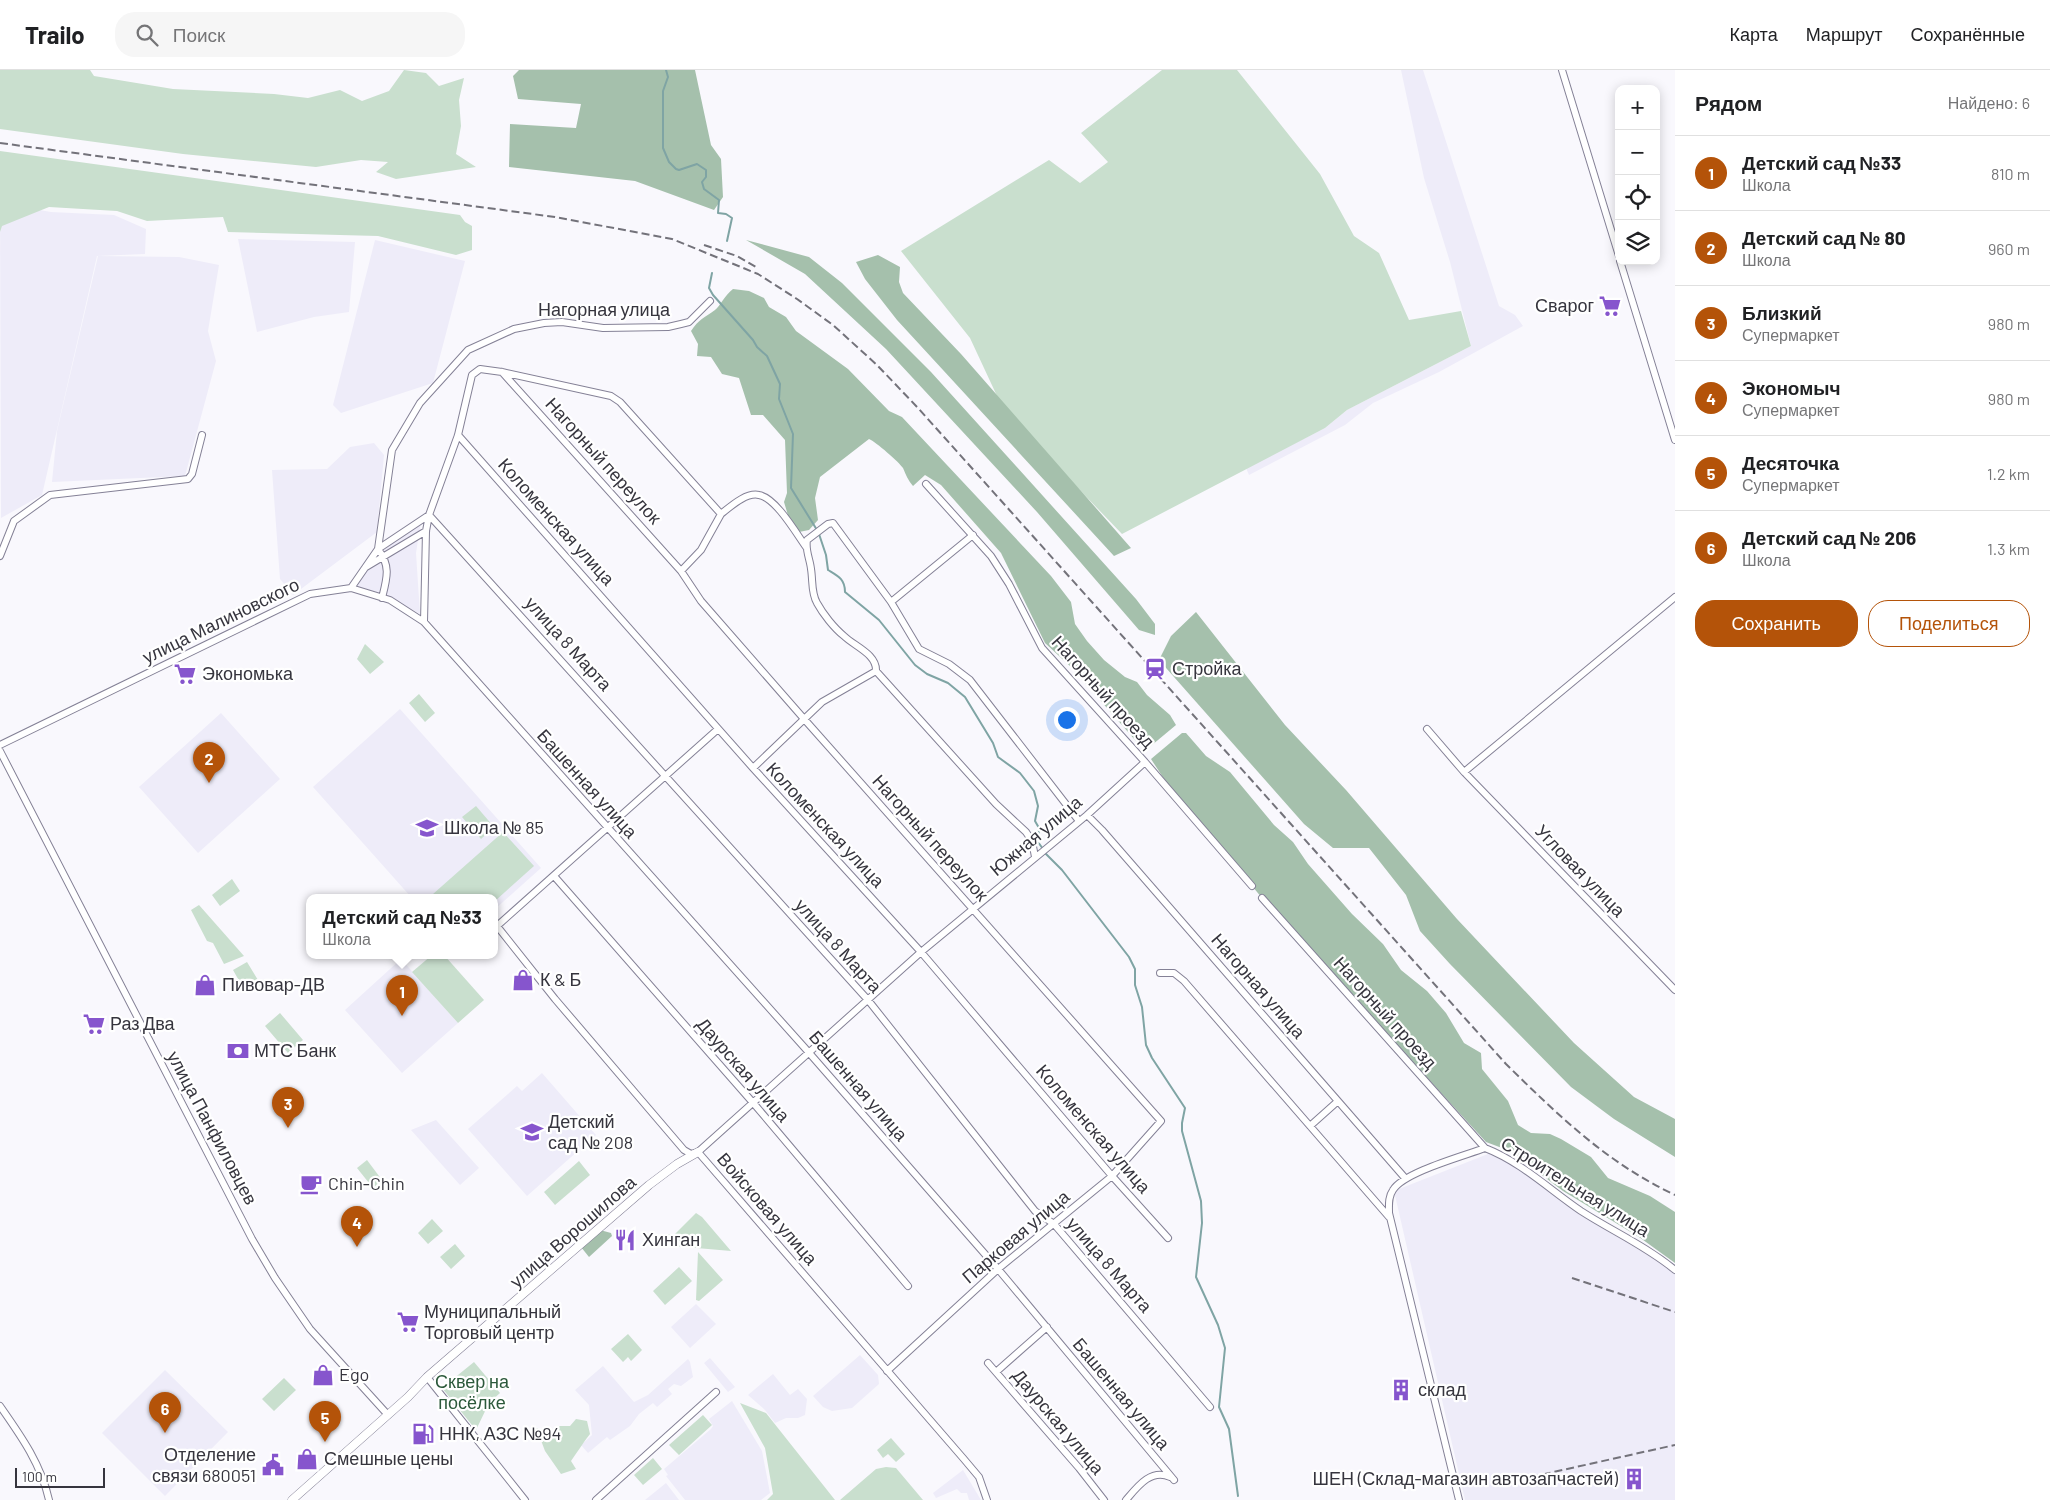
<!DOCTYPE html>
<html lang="ru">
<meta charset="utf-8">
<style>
:root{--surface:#fff;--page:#f6f6f6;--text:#202124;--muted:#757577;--line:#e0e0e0;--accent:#b45309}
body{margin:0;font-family:Barlow,sans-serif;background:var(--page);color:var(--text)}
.controls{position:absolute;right:15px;top:15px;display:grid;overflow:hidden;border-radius:10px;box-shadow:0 2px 12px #0003}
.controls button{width:45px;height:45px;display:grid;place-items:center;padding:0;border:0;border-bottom:1px solid var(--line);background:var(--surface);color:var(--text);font:25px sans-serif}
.scale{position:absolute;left:15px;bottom:12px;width:90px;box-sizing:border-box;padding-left:5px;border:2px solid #36353e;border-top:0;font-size:14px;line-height:18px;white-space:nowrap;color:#36353e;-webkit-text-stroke:4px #fff;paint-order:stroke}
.you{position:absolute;left:1066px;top:649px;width:18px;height:18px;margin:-12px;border:4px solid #fff;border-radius:50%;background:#1a73e8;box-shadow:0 0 0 8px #1a73e833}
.badge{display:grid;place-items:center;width:32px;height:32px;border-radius:50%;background:var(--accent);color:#fff;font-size:16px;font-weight:700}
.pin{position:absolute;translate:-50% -41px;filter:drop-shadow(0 1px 2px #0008)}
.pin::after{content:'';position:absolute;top:26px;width:18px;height:15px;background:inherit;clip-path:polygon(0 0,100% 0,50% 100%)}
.popup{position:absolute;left:306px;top:824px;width:192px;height:65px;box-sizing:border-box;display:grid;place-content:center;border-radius:10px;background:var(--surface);filter:drop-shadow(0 1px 4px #0005);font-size:16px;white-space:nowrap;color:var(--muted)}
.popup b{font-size:19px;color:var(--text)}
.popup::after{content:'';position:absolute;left:50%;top:100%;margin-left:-10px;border:10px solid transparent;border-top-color:var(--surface)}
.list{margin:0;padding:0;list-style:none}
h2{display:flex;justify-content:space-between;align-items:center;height:65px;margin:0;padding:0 20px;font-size:21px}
h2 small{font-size:16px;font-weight:400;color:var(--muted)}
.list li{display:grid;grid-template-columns:32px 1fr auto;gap:15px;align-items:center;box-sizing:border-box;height:75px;padding:0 20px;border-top:1px solid var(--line)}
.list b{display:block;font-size:19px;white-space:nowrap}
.list p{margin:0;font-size:16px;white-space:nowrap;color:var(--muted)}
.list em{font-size:16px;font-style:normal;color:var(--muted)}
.actions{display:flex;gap:10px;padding:15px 20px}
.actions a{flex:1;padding:11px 0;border:1px solid var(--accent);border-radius:20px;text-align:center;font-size:18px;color:var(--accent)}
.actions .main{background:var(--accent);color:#fff}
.icon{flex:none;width:28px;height:28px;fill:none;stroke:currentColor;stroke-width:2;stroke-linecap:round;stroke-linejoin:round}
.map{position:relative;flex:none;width:1675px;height:1430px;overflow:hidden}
header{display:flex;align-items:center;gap:30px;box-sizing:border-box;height:70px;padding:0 25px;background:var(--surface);border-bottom:1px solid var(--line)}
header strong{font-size:24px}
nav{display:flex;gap:28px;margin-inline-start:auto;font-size:18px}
.search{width:350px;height:45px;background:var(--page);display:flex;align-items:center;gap:12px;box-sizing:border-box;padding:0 18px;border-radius:20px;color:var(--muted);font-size:19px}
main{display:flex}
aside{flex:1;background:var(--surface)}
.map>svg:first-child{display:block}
.built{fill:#eeecf9}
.green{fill:#c9dfce}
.forest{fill:#a5c0ac}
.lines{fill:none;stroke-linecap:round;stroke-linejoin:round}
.stream{stroke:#7fa4a4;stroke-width:2}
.minor-casing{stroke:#848196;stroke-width:8}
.major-casing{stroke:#848196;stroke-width:9}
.minor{stroke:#fff;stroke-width:6}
.major{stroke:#fff;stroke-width:8}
.rail{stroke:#73727a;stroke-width:2;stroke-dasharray:8 4;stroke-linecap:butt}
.labels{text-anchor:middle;stroke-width:4.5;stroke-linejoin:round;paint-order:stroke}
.poi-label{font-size:18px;fill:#36353e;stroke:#fff;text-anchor:start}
.street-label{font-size:18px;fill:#36353e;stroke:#fff}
.park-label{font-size:18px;fill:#2c593b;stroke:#fff}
</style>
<header>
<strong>Trailo</strong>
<div class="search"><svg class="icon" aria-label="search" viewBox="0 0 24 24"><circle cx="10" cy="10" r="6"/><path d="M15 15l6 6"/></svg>Поиск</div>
<nav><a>Карта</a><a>Маршрут</a><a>Сохранённые</a></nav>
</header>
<main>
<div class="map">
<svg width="1675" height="1430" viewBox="0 0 1675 1430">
<rect width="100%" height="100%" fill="#f9f8fd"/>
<!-- built -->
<path class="built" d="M1401 0H1423L1499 236 1515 245 1523 256 1439 302 1373 333 1345 355 1249 405 1246 398 1325 358 1347 340 1471 276 1450 192 1424 108Z
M0 133 51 142 114 145 146 159 145 184 97 186 42 425 1 448Z
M238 169 355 172 349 242 314 247 257 262Z
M375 170 465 191 433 313 341 343 333 335Z
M98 186 179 187 219 195 208 261 216 291 185 406 52 412 57 361Z
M374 373 384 385 377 462 293 525 280 509 272 400 327 399 350 377Z
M422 445 416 483 420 544 389 527 355 516 373 490Z
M400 639 541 798 495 839 494 827H411L313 717Z
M221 643 280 709 198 783 139 717Z
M401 889 458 953 402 1003 345 940Z
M542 1003 596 1065 527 1126 468 1059 517 1016 522 1021Z
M436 1050 479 1098 460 1115 411 1060Z
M1493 1082 1638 1179 1675 1197V1430H1465L1394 1121Z
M696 1234 716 1254 690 1278 671 1257Z
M860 1285 878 1305 879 1314 852 1338 832 1341 823 1337 813 1326Z
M710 1288 735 1317 728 1322 704 1293Z
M688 1289 690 1292 693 1307 681 1316 674 1314 668 1319 672 1324 657 1337 653 1333 639 1344 630 1356 610 1370 607 1367 588 1383 581 1375 592 1365 589 1335 575 1320 603 1296 634 1332 648 1325Z
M165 1300 228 1362 165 1426 102 1363Z
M773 1304 790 1325 798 1319 807 1329 805 1345 798 1348H786L775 1353 765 1340 748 1325Z
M732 1331 762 1381 770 1423 761 1430H685L666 1406 668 1405 664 1399 711 1359 713 1356 709 1349Z
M963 1400 981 1430H969L967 1423H961L957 1419 936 1428 933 1423Z
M666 1413 679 1430H645Z"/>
<!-- green -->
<path class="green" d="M0 0H90L94 6 173 19 274 24 308 28 340 20 362 31 389 21 404 0 426 3 439 16 464 8 459 30 461 56 456 84 476 97 396 109 376 102 388 92 361 90 316 97 183 84 0 59Z
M1162 0H1237L1320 104 1354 166 1379 183 1409 250 1461 241 1471 276 1347 340 1325 358 1122 464 1004 341 970 268 901 181 1049 90 1080 113 1108 92 1081 63Z
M0 81 460 145 465 152 472 156V180L456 185 378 166 228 162 223 147 147 151 117 141 49 137 2 156 0 162Z
M365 574 384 592 370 604 357 589Z
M419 624 435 643 425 652 409 633Z
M476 736 494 757 481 769 462 747Z
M503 762 534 796 495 831 494 827H436L433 824Z
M232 809 240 821 220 836 212 825Z
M199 835 244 886 224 894 213 873 207 871 191 840Z
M432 885H444L484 930 458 953 412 902Z
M247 892 261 915 246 923 233 900Z
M280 943 303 970 288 983 265 956Z
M367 1090 382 1110 373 1118 357 1098Z
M579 1091 590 1105 555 1135 544 1122Z
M696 1143 702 1147 731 1181 662 1175 661 1171 669 1164 674 1165Z
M432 1149 443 1161 428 1174 418 1163Z
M455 1174 465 1186 451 1199 440 1187Z
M698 1182 723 1210 699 1231 696 1230Z
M679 1197 692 1211 665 1235 653 1221Z
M628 1264 642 1280 631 1291 628 1287 623 1292 611 1279Z
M474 1292 500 1323 489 1333 476 1360 442 1318Z
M284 1308 296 1320 274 1341 262 1329Z
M740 1333 766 1343 835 1430H767L773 1424 765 1378Z
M703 1345 712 1355 679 1385 669 1375Z
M576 1349 587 1351 590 1364C583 1373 578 1381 571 1391L576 1399 561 1404 545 1381 539 1365 535 1364 523 1369 537 1358 548 1364 560 1356H570Z
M891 1368 905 1384 896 1392 888 1384 883 1388 877 1380Z
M653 1388 662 1399 643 1415 634 1405Z
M886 1397 896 1398 923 1430H840L876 1399Z"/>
<!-- forest -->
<path class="forest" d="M519 0H695L711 75 721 89 723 127 714 140 635 111 509 97 510 54 576 58 581 34 518 29 513 6Z
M746 170 809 187 842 213 931 302 1136 529 1155 554V565L1139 560 1037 442 886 279 805 204Z
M878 185 900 197 899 212 903 223 961 284 1131 478 1114 486 897 250 865 209 856 192Z
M733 219 749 221 764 228 769 237 786 247 796 261 848 299 889 341 902 347 1051 506 1071 532 1075 554 1087 571 1104 590 1125 607 1137 612 1147 625 1170 645 1176 655 1146 680 1135 670 1071 597 1045 573 1001 483 941 415 925 405 913 416C908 410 906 405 903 398 899 392 876 372 869 369L820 407 815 428 818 450 809 460 799 462 790 452 784 432 787 423 785 370 763 345H751L739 308 722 304 711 287 697 286 698 274 691 261C699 249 704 248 715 240 720 236 725 225 733 219Z
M1196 542 1285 655 1346 720 1457 849 1574 973 1634 1027 1675 1049V1087L1614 1049 1571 1017 1450 894 1420 861 1406 825 1369 778H1333L1304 754 1159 590 1171 566Z
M1182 663H1186L1206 686 1230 702 1274 755 1293 772 1308 794 1352 844 1383 874 1401 900 1427 921 1446 943 1464 973 1481 983 1482 999 1508 1031 1518 1055 1531 1063 1550 1064 1561 1069 1591 1087 1608 1108 1650 1126 1675 1142V1193L1639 1167 1563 1121 1510 1081 1486 1072 1262 828 1168 715 1151 689Z
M600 1160 611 1163 612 1166 589 1187 581 1177Z"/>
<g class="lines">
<!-- stream -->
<path class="stream" d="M666 0 668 7 663 21V78L669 92 676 99 679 100 697 94 706 100V107L702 112 704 119 719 130 718 143 726 144 732 148 727 171
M712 203 709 218 713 225 753 270 757 277 767 286 780 314 779 329 793 364 791 418 817 460
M819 464 826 485 828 500C838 506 845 509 845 522L879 550 915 595 927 604 948 613 965 627 993 673 998 687 1020 703 1034 721 1038 736 1035 751 1039 758 1038 772 1043 779
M1045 783 1062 800 1129 887 1135 899V915L1142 937 1146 975 1152 988 1185 1038 1182 1053V1061L1201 1131 1202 1153 1196 1207 1218 1255 1225 1278 1219 1337 1229 1359 1238 1426"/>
<!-- minor casing -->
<g class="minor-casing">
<path id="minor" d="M1562 0 1619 186
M1620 191 1675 370
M502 302 681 501 701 531 805 650 1161 1051 1112 1106 998 1199 887 1301
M458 365 753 698 921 882 1112 1106 1168 1168
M926 414 991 486 1009 514 1042 578 1145 692 1252 816
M721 444C730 437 746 422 759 425 776 428 796 463 806 477
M0 486 14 451 50 425 188 409 192 404 202 365
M366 497 426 461
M351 518 378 479 392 380 420 333 468 280 514 259 544 253 562 252 603 258 668 257 681 254 689 252 710 231
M382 528C387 508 391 496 378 479L429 445 868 930 1035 1141 1054 1154 1210 1337
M891 532 973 465
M424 552 426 461 429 445 458 365 472 305 480 299 502 302 611 326 620 332 721 444 701 480 681 501
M718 659 497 856 555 929 684 1080 691 1084 698 1082 963 1388 979 1407 987 1430
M1427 659 1464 702 1675 920
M0 675 310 524 351 518 390 530 424 552 804 977 998 1199 1174 1410
M0 681 252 1169 275 1208 310 1259 388 1345
M753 698 822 632 876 601
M1464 702 1675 527
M1087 745 1102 760 1405 1108
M1035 787 1032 771 1026 762 996 734 876 601C877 584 854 576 844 566 834 558 823 544 817 533 811 523 813 511 811 499 810 489 805 480 807 470L828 454 833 453 891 532 919 579 949 594 970 610 1079 751
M554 806 755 1035 908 1216
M1262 828 1485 1078
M1160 903H1174L1184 911 1389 1147
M1310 1056 1338 1031
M698 1082 921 882 1087 745 1145 692
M988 1293 1079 1398 1104 1430
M996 1302 1047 1257
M427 1307 525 1430
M0 1336C21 1366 41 1394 49 1430
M596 1430 716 1322
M1126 1430C1137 1417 1151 1398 1170 1407
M1459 1430 1389 1143C1389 1135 1388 1127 1393 1120 1404 1102 1464 1086 1485 1078 1521 1092 1550 1120 1581 1141 1612 1161 1646 1176 1675 1200"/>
</g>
<!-- major casing -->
<g class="major-casing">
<path id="major" d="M292 1430 408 1327 427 1307 649 1115 677 1094 698 1082"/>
</g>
<!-- minor -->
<use href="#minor" class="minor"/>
<!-- major -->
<use href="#major" class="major"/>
<!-- rail -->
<path class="rail" d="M0 73 555 147 672 169 758 204 797 229 833 255 877 295 918 338 1506 994C1559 1046 1607 1093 1675 1125
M704 175 737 186 756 197
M1572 1208 1675 1242
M1531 1407 1675 1375"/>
</g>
<!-- icons -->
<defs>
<g id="supermarket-bare" transform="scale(1.725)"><path d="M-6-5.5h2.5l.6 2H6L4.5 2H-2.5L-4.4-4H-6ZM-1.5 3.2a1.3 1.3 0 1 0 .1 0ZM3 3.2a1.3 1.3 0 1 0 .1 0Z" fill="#8655cd" stroke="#fff" stroke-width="2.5" paint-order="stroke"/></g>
<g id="station-bare" transform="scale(1.725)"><path d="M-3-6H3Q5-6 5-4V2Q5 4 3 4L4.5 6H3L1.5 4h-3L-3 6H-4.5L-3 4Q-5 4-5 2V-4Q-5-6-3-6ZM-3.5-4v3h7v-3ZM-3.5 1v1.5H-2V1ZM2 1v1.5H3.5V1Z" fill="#8655cd" stroke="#fff" stroke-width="2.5" paint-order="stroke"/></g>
<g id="school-bare" transform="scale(1.725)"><path d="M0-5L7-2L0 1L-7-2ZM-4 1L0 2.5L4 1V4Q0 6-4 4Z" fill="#8655cd" stroke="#fff" stroke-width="2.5" paint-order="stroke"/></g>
<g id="shop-bare" transform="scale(1.725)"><path d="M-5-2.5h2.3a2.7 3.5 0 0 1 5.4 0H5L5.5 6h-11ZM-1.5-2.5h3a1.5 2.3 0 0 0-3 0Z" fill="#8655cd" stroke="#fff" stroke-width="2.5" paint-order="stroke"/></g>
<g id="bank-bare" transform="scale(1.725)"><path d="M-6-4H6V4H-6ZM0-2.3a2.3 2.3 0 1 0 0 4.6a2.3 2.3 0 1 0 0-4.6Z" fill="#8655cd" stroke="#fff" stroke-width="2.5" paint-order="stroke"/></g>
<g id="cafe-bare" transform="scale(1.725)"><path d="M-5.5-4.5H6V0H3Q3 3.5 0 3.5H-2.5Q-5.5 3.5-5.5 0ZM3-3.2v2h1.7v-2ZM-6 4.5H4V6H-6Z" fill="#8655cd" stroke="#fff" stroke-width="2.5" paint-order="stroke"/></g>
<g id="restaurant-bare" transform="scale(1.725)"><path d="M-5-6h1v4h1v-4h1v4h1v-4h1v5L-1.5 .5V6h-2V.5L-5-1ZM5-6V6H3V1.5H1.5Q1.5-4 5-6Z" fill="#8655cd" stroke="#fff" stroke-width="2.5" paint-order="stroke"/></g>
<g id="building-bare" transform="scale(1.725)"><path d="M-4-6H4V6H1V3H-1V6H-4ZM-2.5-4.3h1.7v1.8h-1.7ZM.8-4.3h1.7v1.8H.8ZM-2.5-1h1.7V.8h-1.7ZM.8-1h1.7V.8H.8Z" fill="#8655cd" stroke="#fff" stroke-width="2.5" paint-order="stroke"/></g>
<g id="fuel-bare" transform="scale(1.725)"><path d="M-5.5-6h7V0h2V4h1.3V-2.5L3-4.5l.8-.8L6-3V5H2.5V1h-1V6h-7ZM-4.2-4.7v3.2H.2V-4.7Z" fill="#8655cd" stroke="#fff" stroke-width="2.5" paint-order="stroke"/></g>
<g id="civic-bare" transform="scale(1.725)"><path d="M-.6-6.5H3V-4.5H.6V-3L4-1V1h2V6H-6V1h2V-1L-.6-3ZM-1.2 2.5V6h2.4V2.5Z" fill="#8655cd" stroke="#fff" stroke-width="2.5" paint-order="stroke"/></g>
</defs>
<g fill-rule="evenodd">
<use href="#supermarket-bare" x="1610" y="236"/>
<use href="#station-bare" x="1155" y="599"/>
<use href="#supermarket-bare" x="185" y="604"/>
<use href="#school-bare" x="427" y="758"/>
<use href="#shop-bare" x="523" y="910"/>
<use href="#shop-bare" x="205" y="915"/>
<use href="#supermarket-bare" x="94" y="954"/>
<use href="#bank-bare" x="238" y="981"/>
<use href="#school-bare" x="532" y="1062"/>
<use href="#cafe-bare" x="311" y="1114"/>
<use href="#restaurant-bare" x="625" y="1170"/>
<use href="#supermarket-bare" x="408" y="1252"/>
<use href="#shop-bare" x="323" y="1305"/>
<use href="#building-bare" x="1401" y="1320"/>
<use href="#fuel-bare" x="423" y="1364"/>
<use href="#shop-bare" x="307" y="1389"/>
<use href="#civic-bare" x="273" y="1395"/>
<use href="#building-bare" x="1634" y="1409"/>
</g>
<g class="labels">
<!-- poi labels -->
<g class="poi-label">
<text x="1594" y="242" text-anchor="end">Сварог</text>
<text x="1172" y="605">Стройка</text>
<text x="202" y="610">Экономька</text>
<text x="444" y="764">Школа № 85</text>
<text x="540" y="916">К &amp; Б</text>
<text x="222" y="921">Пивовар-ДВ</text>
<text x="110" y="960">Раз Два</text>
<text x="254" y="987">МТС Банк</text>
<text x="548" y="1058">Детский<tspan x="548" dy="21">сад № 208</tspan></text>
<text x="328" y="1120">Chin-Chin</text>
<text x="642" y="1176">Хинган</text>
<text x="424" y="1248">Муниципальный<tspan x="424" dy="21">Торговый центр</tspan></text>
<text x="339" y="1311">Ego</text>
<text x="1418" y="1326">склад</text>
<text x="439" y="1370">ННК, АЗС №94</text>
<text x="256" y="1391" text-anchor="end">Отделение<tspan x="256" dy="21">связи 680051</tspan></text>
<text x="324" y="1395">Смешные цены</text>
<text x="1618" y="1415" text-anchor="end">ШЕН (Склад-магазин автозапчастей)</text>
</g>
<!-- street labels -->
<g class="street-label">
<text x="604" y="246">Нагорная улица</text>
<text transform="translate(603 391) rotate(48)" y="6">Нагорный переулок</text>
<text transform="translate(556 452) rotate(48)" y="6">Коломенская улица</text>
<text transform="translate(221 551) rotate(-26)" y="6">улица Малиновского</text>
<text transform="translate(568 574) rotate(48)" y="6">улица 8 Марта</text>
<text transform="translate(1103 622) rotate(48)" y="6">Нагорный проезд</text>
<text transform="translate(587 714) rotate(48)" y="6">Башенная улица</text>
<text transform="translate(825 755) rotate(47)" y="6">Коломенская улица</text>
<text transform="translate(1036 766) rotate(-40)" y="6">Южная улица</text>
<text transform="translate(930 768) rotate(48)" y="6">Нагорный переулок</text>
<text transform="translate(1580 801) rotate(46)" y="6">Угловая улица</text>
<text transform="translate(838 876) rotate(48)" y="6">улица 8 Марта</text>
<text transform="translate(1258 916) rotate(49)" y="6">Нагорная улица</text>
<text transform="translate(1385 943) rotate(48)" y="6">Нагорный проезд</text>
<text transform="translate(743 1000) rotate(49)" y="6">Даурская улица</text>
<text transform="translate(858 1016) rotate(49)" y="6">Башенная улица</text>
<text transform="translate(212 1058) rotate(62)" y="6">улица Панфиловцев</text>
<text transform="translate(1093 1059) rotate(49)" y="6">Коломенская улица</text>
<text transform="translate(1575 1117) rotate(32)" y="6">Строительная улица</text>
<text transform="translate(767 1139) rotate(49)" y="6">Войсковая улица</text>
<text transform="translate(573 1162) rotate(-41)" y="6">улица Ворошилова</text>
<text transform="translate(1016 1167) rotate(-40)" y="6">Парковая улица</text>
<text transform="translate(1109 1195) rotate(49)" y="6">улица 8 Марта</text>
<text transform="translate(1121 1324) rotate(50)" y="6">Башенная улица</text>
<text transform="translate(1058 1352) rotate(50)" y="6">Даурская улица</text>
</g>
<!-- park labels -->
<g class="park-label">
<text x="472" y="1318">Сквер на<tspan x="472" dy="21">посёлке</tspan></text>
</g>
</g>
</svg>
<div class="controls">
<button>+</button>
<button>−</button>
<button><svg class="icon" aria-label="locate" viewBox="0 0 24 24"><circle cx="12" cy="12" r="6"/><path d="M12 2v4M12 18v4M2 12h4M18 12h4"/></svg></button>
<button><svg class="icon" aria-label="layers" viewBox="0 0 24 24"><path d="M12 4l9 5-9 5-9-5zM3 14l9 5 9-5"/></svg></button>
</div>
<div class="scale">100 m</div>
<div class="you"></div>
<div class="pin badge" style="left:402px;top:946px">1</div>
<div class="popup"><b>Детский сад №33</b>Школа</div>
<div class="pin badge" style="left:209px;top:713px">2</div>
<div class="pin badge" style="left:288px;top:1058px">3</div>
<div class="pin badge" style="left:357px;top:1177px">4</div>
<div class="pin badge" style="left:325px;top:1372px">5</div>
<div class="pin badge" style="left:165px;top:1363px">6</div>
</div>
<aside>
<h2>Рядом<small>Найдено: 6</small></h2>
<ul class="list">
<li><span class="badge">1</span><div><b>Детский сад №33</b><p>Школа</p></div><em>810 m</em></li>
<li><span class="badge">2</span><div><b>Детский сад № 80</b><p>Школа</p></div><em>960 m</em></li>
<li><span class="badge">3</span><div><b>Близкий</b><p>Супермаркет</p></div><em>980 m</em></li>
<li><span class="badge">4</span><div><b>Экономыч</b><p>Супермаркет</p></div><em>980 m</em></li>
<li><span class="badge">5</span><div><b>Десяточка</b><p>Супермаркет</p></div><em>1.2 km</em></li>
<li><span class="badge">6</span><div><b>Детский сад № 206</b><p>Школа</p></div><em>1.3 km</em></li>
</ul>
<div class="actions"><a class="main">Сохранить</a><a>Поделиться</a></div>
</aside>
</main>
